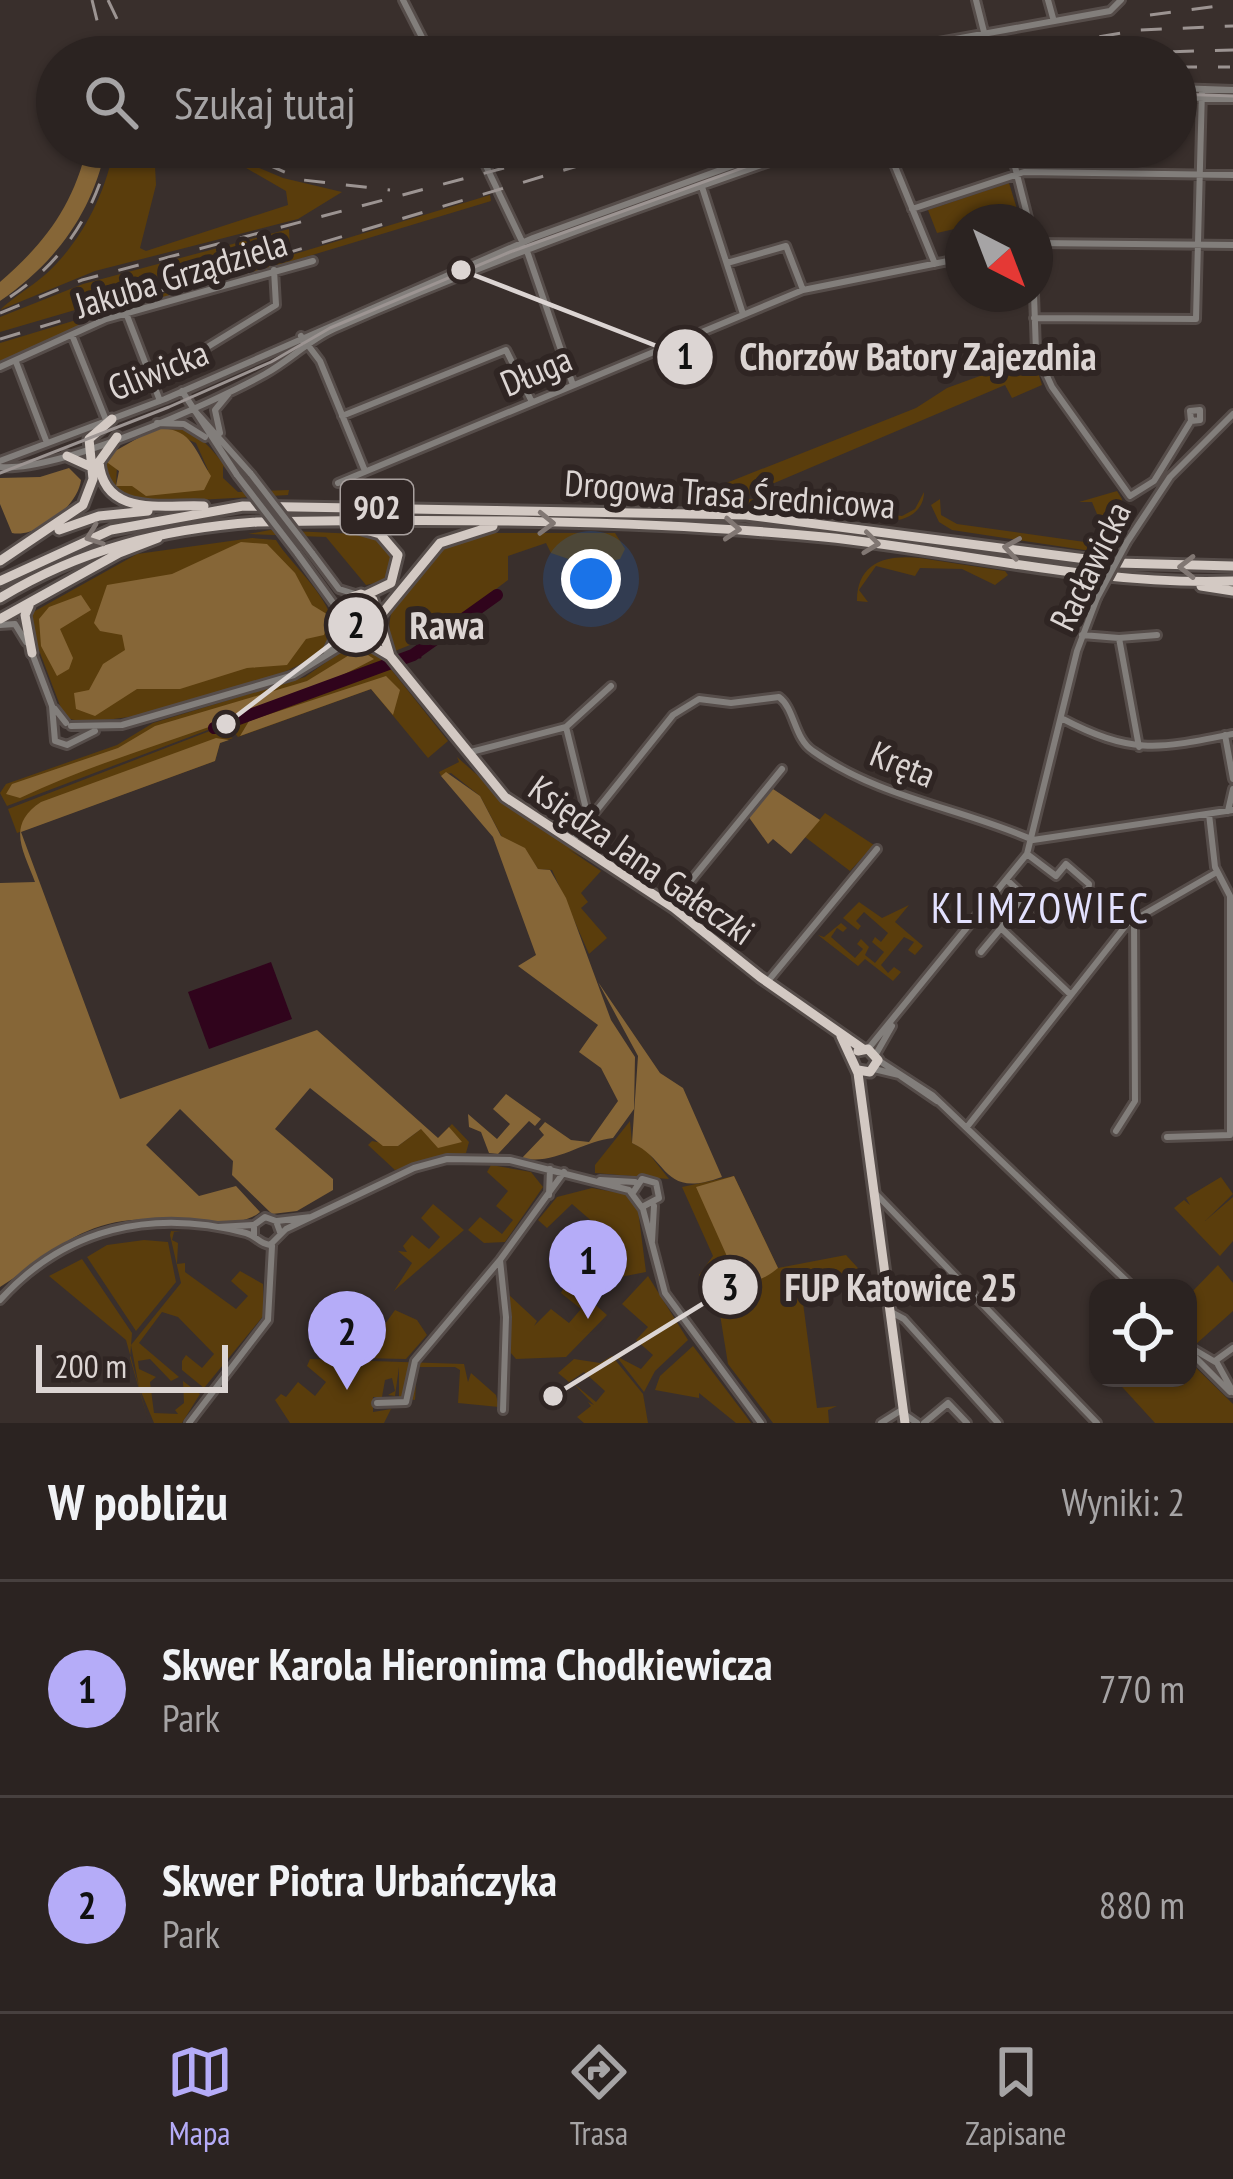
<!DOCTYPE html>
<html lang="pl">
<meta charset="utf-8">
<style>
:root{--surface:#2b2321;--page:#372f2e;--text:#f1f3f6;--muted:#a6a4a5;--line:#47403f;--accent:#b5acf8}
body{margin:0;font-family:"PT Sans Narrow",sans-serif;background:var(--page);color:var(--text)}
.controls{position:absolute;right:36px;bottom:36px;display:grid;overflow:hidden;border-radius:24px;box-shadow:0 3px 9px #0004}
.controls button{width:108px;height:108px;display:grid;place-items:center;padding:0;border:0;border-bottom:3px solid var(--line);background:var(--surface);color:var(--text);font:60px sans-serif}
.compass{position:absolute;left:945px;top:204px;width:108px;height:108px;border-radius:50%;background:var(--surface);box-shadow:0 3px 9px #0004;rotate:138deg}
.scale{position:absolute;left:36px;bottom:30px;width:192px;box-sizing:border-box;padding-left:12px;border:6px solid #dcd5d3;border-top:0;font-size:33px;line-height:42px;white-space:nowrap;color:#dcd5d3;-webkit-text-stroke:9px #2f2523;paint-order:stroke}
.you{position:absolute;left:591px;top:579px;width:42px;height:42px;margin:-30px;border:9px solid #fff;border-radius:50%;background:#1a73e8;box-shadow:0 0 0 18px #1a73e833}
.badge{display:grid;place-items:center;width:78px;height:78px;border-radius:50%;background:var(--accent);color:#111;font-size:39px;font-weight:700}
.pin{position:absolute;translate:-50% -99px;filter:drop-shadow(0 3px 6px #0008)}
.pin::after{content:'';position:absolute;top:63px;width:42px;height:36px;background:inherit;clip-path:polygon(0 0,100% 0,50% 100%)}
.list{margin:0;padding:0;list-style:none}
h2{display:flex;justify-content:space-between;align-items:center;height:156px;margin:0;padding:0 48px;font-size:51px}
h2 small{font-size:39px;font-weight:400;color:var(--muted)}
.list li{display:grid;grid-template-columns:78px 1fr auto;gap:36px;align-items:center;box-sizing:border-box;height:216px;padding:0 48px;border-top:3px solid var(--line)}
.list b{display:block;font-size:45px;white-space:nowrap}
.list p{margin:0;font-size:39px;white-space:nowrap;color:var(--muted)}
.list em{font-size:39px;font-style:normal;color:var(--muted)}
.icon{flex:none;width:66px;height:66px;fill:none;stroke:currentColor;stroke-width:2;stroke-linecap:round;stroke-linejoin:round}
.map{position:relative;flex:none;width:1233px;height:1423px;overflow:hidden}
.search{position:absolute;background:var(--surface);box-shadow:0 3px 9px #0004;left:36px;right:36px;top:36px;height:132px;display:flex;align-items:center;gap:30px;box-sizing:border-box;padding:0 42px;border-radius:66px;color:var(--muted);font-size:45px}
.sheet{height:588px;background:var(--surface)}
nav{display:flex;justify-content:space-around;align-items:center;box-sizing:border-box;height:168px;border-top:3px solid var(--line);background:var(--surface);font-size:33px;color:var(--muted)}
nav a{display:grid;justify-items:center;gap:6px}
nav .on{color:var(--accent)}
.map>svg:first-child{display:block}
.green{fill:#5a3d0c;fill-rule:evenodd}
.forest{fill:#866637}
.water{fill:#30041c}
.lines{fill:none;stroke-linecap:round;stroke-linejoin:round}
.stream{stroke:#30041c;stroke-width:3}
.river{stroke:#30041c;stroke-width:12}
.minor-casing{stroke:#564d4a;stroke-width:12}
.major-casing{stroke:#564d4a;stroke-width:15}
.minor{stroke:#827e7b;stroke-width:6}
.major{stroke:#d3c9c3;stroke-width:9}
.tram{stroke:#9c9492;stroke-width:3}
.rail{stroke:#9c9492;stroke-width:3;stroke-dasharray:21 21;stroke-linecap:butt}
.minor-bridge-casing{stroke:#564d4a;stroke-width:12;stroke-linecap:butt}
.minor-bridge{stroke:#827e7b;stroke-width:6}
.oneway{stroke:#817773}
.labels{text-anchor:middle;stroke-width:12;stroke-linejoin:round;paint-order:stroke}
.shield{fill:#2f2523;stroke:#a8a09e;stroke-width:3}
.shield-label{font-size:33px;font-weight:bold;fill:#dcd5d3}
.street-label{font-size:36px;fill:#dcd5d3;stroke:#2f2523}
.quarter-label{font-size:42px;letter-spacing:3px;fill:#e3e1fe;stroke:#2f2523}
.leader{fill:none;stroke:#dcd5d3;stroke-width:4.5}
.callout-dot{fill:#dcd5d3;stroke:#2f2523;stroke-width:4.5}
.mark-label{font-size:36px;text-anchor:middle;font-weight:bold;fill:#111}
.callout-label{font-size:39px;text-anchor:middle;font-weight:bold;fill:#dcd5d3;stroke:#2f2523;stroke-width:12;stroke-linejoin:round;paint-order:stroke}
</style>
<div class="map">
<svg width="1233" height="1423" viewBox="0 0 1233 1423">
<rect width="100%" height="100%" fill="#392f2c"/>
<!-- green -->
<path class="green" d="M114 147H154L156 185 140 248 146 251 288 205 286 191 210 147 283 178 342 192 298 219 95 271 0 310C12 298 31 287 46 274 81 242 106 194 114 147Z
M1009 183 1021 222H963V227L937 233 928 210Z
M490 195 491 201 104 318 0 363V343Z
M289 229 290 247 0 332V317L83 284Z
M1020 345 1031 350 1042 385 1012 398 1005 385 739 498 902 516 915 509 924 492C924 511 907 521 888 521L691 497 916 408 947 388 1010 365 1009 347Z
M158 425C196 426 209 445 232 475L223 466V478L238 492 289 490 288 495 145 503C119 497 109 488 103 462L116 442ZM162 428 196 443 208 470 116 486 118 445Z
M1117 491 1122 499 1111 554 952 530 939 522 931 505 940 499 941 515 957 524 1106 545 1109 521 1097 514 1092 502H1079Z
M270 530 379 535 394 555 389 580 366 585 326 537 248 534Z
M472 533H615L625 549 620 559 589 566 551 553 546 543 508 556V580L435 635 395 651C371 602 432 550 472 533Z
M252 538 276 540C292 567 341 605 332 638 322 676 92 739 64 716L26 616 137 554Z
M920 558 1005 571 1008 575 995 585 962 569 920 568 915 576 876 566 859 590 868 602 857 601C857 563 885 554 920 558Z
M349 646 375 650 385 663 7 806 0 793 6 784 117 745 153 723 305 677Z
M390 668 448 741 428 758 371 689 238 737 230 727Z
M215 729 233 738 220 743 215 761 17 833 8 809Z
M457 757 529 821 601 867 568 849 601 871 581 893 588 902 581 908 607 938 589 954 552 870 538 869 527 852 503 839 480 796 451 773 441 776 439 772 459 762Z
M825 813 874 845 850 871 805 837Z
M859 902 882 918 909 905 895 922 923 946 915 955 908 950 914 942 904 937 881 965 888 973 894 967 901 972 893 981 865 959 858 966 818 935 824 937 841 923 847 928 843 932 837 928 831 937 855 958 863 949 857 944 861 939 869 947 865 955 875 963 884 952 872 942 875 937 881 942 888 933 864 912 856 921 861 926 858 930 843 918Z
M630 1121 632 1143 646 1150 669 1179 595 1173V1165Z
M452 1124 469 1142 466 1153 395 1170 368 1145 372 1141 398 1146 421 1129 438 1138Z
M491 1165 531 1172 543 1187 505 1242 484 1243 468 1230 480 1217 502 1234 513 1220 496 1206 508 1191 487 1172Z
M734 1176 778 1268 846 1255 868 1279 801 1288 817 1408 837 1406 828 1410 829 1423H773L728 1364 717 1296 699 1275 713 1256 682 1187Z
M1221 1177 1233 1194 1205 1221 1233 1197V1241L1220 1256 1174 1208 1184 1200 1190 1205 1186 1198Z
M592 1188 625 1194 638 1210 646 1272 579 1285 563 1272 574 1256 598 1272 608 1259 591 1244 603 1236 602 1230 572 1204 547 1228 538 1220 557 1197Z
M433 1204 464 1230 394 1291 412 1263 398 1251 407 1252 403 1246 412 1235 429 1249 440 1237 421 1218Z
M171 1231 181 1232H174L172 1240 178 1243 177 1264 185 1263V1272L236 1309 248 1296 231 1281 240 1271 263 1284 264 1315 204 1388 182 1370V1361L186 1355 202 1368 214 1354 178 1317 162 1312 139 1343 179 1377 171 1381 150 1359 138 1361 139 1369 156 1377 150 1382 154 1413 178 1414 175 1410 184 1403 183 1381 200 1394 182 1423H154L139 1387 131 1345 181 1283 170 1235Z
M144 1240 168 1242 176 1282 136 1331 87 1257 107 1245Z
M82 1259 132 1333 130 1358 148 1420 126 1340 49 1276Z
M1218 1265 1233 1283V1311L1195 1345 1188 1337V1296Z
M648 1276 688 1340 655 1371 644 1392 616 1356 641 1369 653 1355 636 1340 648 1327 622 1304Z
M567 1280 607 1315 566 1357 516 1359 510 1352 509 1295 537 1321 534 1326 551 1309 569 1323 581 1309 561 1293Z
M395 1310 417 1320 427 1335 406 1359 361 1358Z
M693 1346 746 1416 751 1423H736L699 1393V1398L655 1390 660 1376Z
M612 1356 643 1394 648 1423H584L577 1417 591 1406 588 1402 594 1405 573 1383 596 1402 605 1391 584 1372 569 1382 558 1373 574 1359 600 1363Z
M310 1359 464 1364 468 1382 471 1373 496 1395 499 1407 458 1403 460 1370 455 1367H417L415 1400 399 1397V1367L395 1396 388 1395 395 1391 392 1378 385 1380 382 1397H373V1412L391 1409 384 1423H290L275 1400 281 1394 286 1397 298 1382 315 1396 326 1382 307 1366Z
M1188 1360 1233 1404V1423H1155L1114 1378H1188Z"/>
<!-- forest -->
<path class="forest" d="M87 147H106C92 214 55 263 0 301V282C45 243 73 206 87 147Z
M154 429C191 425 195 451 211 476L204 490 146 496 132 486H116L119 471 108 463V455Z
M69 468 81 480C78 506 38 538 12 533L0 504V478L40 477Z
M241 542 267 544 295 573 312 605 330 616 324 635 306 639 287 665 247 668 180 689H137L95 716 76 709 74 693 89 690 103 664 125 650 122 635 100 631 94 623 107 585 172 574Z
M81 595 91 610 60 629 73 658 69 669 57 676 41 646 39 619 49 607Z
M359 649 374 659C265 718 134 744 20 798L6 794 12 784 118 748 155 726 307 681Z
M386 676 400 690 393 715 371 689 240 736 249 721Z
M216 738 229 740 220 743 215 761 21 832 120 1099 317 1030 438 1138 449 1127 462 1142 438 1148 421 1129 398 1146H383L310 1088 275 1129 333 1179V1190L297 1211 272 1214 232 1175 233 1161 180 1109 146 1145 199 1196 236 1186 260 1212C236 1234 158 1215 123 1221 72 1228 40 1262 0 1287V883L35 882C23 850 6 825 41 802Z
M446 772 480 796 501 836 525 848 538 869 550 870 566 898 611 1020 635 1057 634 1109 613 1138C582 1141 554 1166 522 1158L544 1135 539 1129 545 1122 571 1140 589 1142 618 1101 601 1068 579 1052 598 1025 518 966 536 955 493 837 441 776Z
M773 789 820 820 791 854 773 839 768 844 748 816Z
M598 982 660 1073 683 1088 722 1177C662 1199 670 1160 632 1143L638 1056Z
M506 1094 541 1119 535 1126 529 1121 498 1154 489 1153 481 1132 469 1127 468 1114 497 1139 510 1124 493 1109Z
M734 1176 778 1268C764 1280 748 1287 734 1272L696 1187Z"/>
<!-- water -->
<path class="water" d="M271 962 292 1019 209 1049 188 992Z"/>
<g class="lines">
<!-- stream -->
<path class="stream" d="M413 655 420 657"/>
<!-- river -->
<path class="river" d="M214 728 413 655 497 595"/>
<!-- minor casing -->
<g class="minor-casing">
<path id="minor" d="M403 0 432 57
M976 0 988 48
M1048 0 1053 18
M856 57 1110 11 1121 0
M1176 88 1233 90
M1176 97 1233 99
M477 147 528 254 573 385
M887 147 935 264
M1010 147 1029 222
M702 187 743 314
M912 209 1024 172 1233 175
M1035 243 1233 245
M727 263 786 246 803 290
M1034 294 1036 352 1052 387 1130 496 1154 481 1191 421 1190 411 1200 410V420L1191 421
M126 313 160 401
M1034 318 1196 319 1202 89
M72 335 106 420
M301 336 320 361 365 471
M16 362 47 443
M0 367 106 319 313 261
M152 381 276 305 274 270
M182 391 237 475
M193 409 251 474
M342 416 506 350 532 402
M157 423 184 424 205 437
M220 433 215 410 229 393
M0 461 165 399 533 238 784 147
M0 467C58 472 211 404 265 374 289 361 309 340 334 329 490 260 651 203 813 147
M338 483 803 290 963 258
M1127 542 1170 477 1233 414
M297 553 339 611
M312 553 339 589 355 594
M0 625 15 624 26 642
M1082 635 1119 638
M32 653 52 706 55 741 67 745 95 731
M327 653 342 622
M55 709 66 723
M1061 718C1132 755 1157 749 1233 734
M71 726 122 725 294 675 356 637
M1225 735 1233 779
M1139 747 1119 638 1157 635
M471 752 566 727
M1228 811 1233 789
M1209 814 1215 867 1230 896
M588 817 566 727 611 686
M1033 840 1233 810
M572 841 673 715 699 699 731 703 779 697C795 709 794 739 813 751 879 798 961 808 1033 840
M1027 854 1056 876 1066 864 1089 884 1088 892
M1008 881 1048 918
M670 906 782 769
M1074 910 1088 892 1126 924
M1001 928 1020 904
M981 952 1001 928 1070 994
M768 981 877 849
M868 1049 1027 854 1077 651 1097 598
M876 1054 892 1026
M878 1060 932 1095 1134 1288
M874 1069 899 1075 937 1101
M967 1127 1127 924 1217 872
M1116 1131 1135 1101 1134 918
M1167 1137 1230 1135V896
M600 1180 635 1182
M632 1194 642 1179 656 1183 659 1198 644 1206
M549 1195 550 1169
M877 1195 1097 1423
M277 1221 311 1217
M218 1227 253 1225
M254 1236V1225L265 1217 276 1221 280 1232
M652 1241 654 1206
M0 1300C65 1228 152 1208 246 1233 257 1236 258 1243 270 1245L286 1229 414 1168 447 1159 510 1160 629 1190 643 1209 665 1293 761 1423
M891 1312 904 1319 998 1423
M1188 1346 1217 1363 1233 1392
M1190 1352 1230 1392
M1215 1361 1233 1348
M377 1403 406 1402 415 1361 500 1260
M503 1410 506 1317 500 1260 564 1172
M189 1423 268 1320 272 1246
M881 1423 900 1411 917 1423
M924 1423 948 1403 967 1423"/>
</g>
<!-- major casing -->
<g class="major-casing">
<path id="major" d="M117 437 99 462C104 518 163 504 204 506
M67 456 89 466
M348 525 380 534 398 555 391 583 366 595
M59 530 99 516 148 511
M0 561 83 505 93 479 89 439 112 419
M0 581 111 530 243 506 746 515 1117 563 1233 566
M1201 586 1233 591
M0 598C81 549 163 529 257 522 445 519 636 519 824 537 960 551 1095 586 1233 581
M29 606 25 615 32 653
M380 616 440 543 493 526
M0 619 119 553 158 538
M390 656 346 630 339 611 349 598 361 594 373 600 390 656 505 797 674 908 760 977 863 1049
M841 1036 858 1073 905 1423
M858 1051 868 1049 878 1060 870 1072 858 1070"/>
</g>
<!-- minor -->
<use href="#minor" class="minor"/>
<!-- major -->
<use href="#major" class="major"/>
<!-- tram -->
<path class="tram" d="M1176 94 1233 96
M0 473 169 407 271 362 330 328 510 252 800 147"/>
<!-- rail -->
<path class="rail" d="M92 0 106 57
M108 0 135 57
M1150 15 1233 4
M1089 54 1233 50
M975 57 1140 30 1233 26
M1176 67H1230
M227 147 303 180 390 190
M10 297C63 262 97 210 110 147
M0 313 82 280 553 155
M0 339 641 147"/>
<!-- minor-bridge casing -->
<g class="minor-bridge-casing">
<path id="minor-bridge" d="M251 474 312 553
M237 475 297 553
M1097 598 1127 542"/>
</g>
<!-- minor-bridge -->
<use href="#minor-bridge" class="minor-bridge"/>
</g>
<!-- one-way arrows -->
<defs><path id="oneway-chevron" d="M-2-3.5L2.5 0L-2 3.5" fill="none" stroke-width="1.6" stroke-linecap="round" stroke-linejoin="round" transform="scale(3)"/></defs>
<g class="oneway">
<use href="#oneway-chevron" transform="translate(546 523) rotate(1)"/>
<use href="#oneway-chevron" transform="translate(732 529) rotate(4)"/>
<use href="#oneway-chevron" transform="translate(94 536) rotate(160)"/>
<use href="#oneway-chevron" transform="translate(871 543) rotate(7)"/>
<use href="#oneway-chevron" transform="translate(1012 548) rotate(-171)"/>
<use href="#oneway-chevron" transform="translate(1187 567) rotate(-180)"/>
</g>
<g class="labels">
<!-- shield labels -->
<rect class="shield" x="341" y="480" width="72" height="54" rx="9"/>
<g class="shield-label">
<text x="377" y="519">902</text>
</g>
<!-- street labels -->
<g class="street-label">
<text transform="translate(181 274) rotate(-17)" y="13">Jakuba Grządziela</text>
<text transform="translate(158 370) rotate(-22)" y="13">Gliwicka</text>
<text transform="translate(536 371) rotate(-23)" y="13">Długa</text>
<text transform="translate(730 494) rotate(4)" y="13">Drogowa Trasa Średnicowa</text>
<text transform="translate(1090 566) rotate(-64)" y="13">Racławicka</text>
<text transform="translate(903 764) rotate(22)" y="13">Kręta</text>
<text transform="translate(642 860) rotate(35)" y="13">Księdza Jana Gałeczki</text>
</g>
<!-- quarter labels -->
<g class="quarter-label">
<text x="1041" y="923">KLIMZOWIEC</text>
</g>
</g>
<!-- callouts -->
<path class="leader" d="M461 270L685 357M226 724L356 625M553 1396L730 1287"/>
<g class="callout-dot">
<circle cx="461" cy="270" r="12"/>
<circle cx="226" cy="724" r="12"/>
<circle cx="553" cy="1396" r="12"/>
<circle cx="685" cy="357" r="30"/>
<circle cx="356" cy="625" r="30"/>
<circle cx="730" cy="1287" r="30"/>
</g>
<g class="mark-label">
<text x="685" y="369">1</text>
<text x="356" y="638">2</text>
<text x="730" y="1300">3</text>
</g>
<g class="callout-label">
<text x="918" y="370">Chorzów Batory Zajezdnia</text>
<text x="447" y="639">Rawa</text>
<text x="901" y="1301">FUP Katowice 25</text>
</g>
</svg>
<div class="controls">
<button><svg class="icon" aria-label="locate" viewBox="0 0 24 24"><circle cx="12" cy="12" r="6"/><path d="M12 2v4M12 18v4M2 12h4M18 12h4"/></svg></button>
</div>
<svg class="compass" viewBox="-18 -18 36 36"><path d="M0-13l5 13h-10z" fill="#e53935"/><path d="M0 13l5-13h-10z" fill="#a6a4a5"/></svg>
<div class="scale">200 m</div>
<div class="you"></div>
<div class="pin badge" style="left:588px;top:1319px">1</div>
<div class="pin badge" style="left:347px;top:1390px">2</div>
<div class="search"><svg class="icon" aria-label="search" viewBox="0 0 24 24"><circle cx="10" cy="10" r="6"/><path d="M15 15l6 6"/></svg>Szukaj tutaj</div>
</div>
<section class="sheet">
<h2>W pobliżu<small>Wyniki: 2</small></h2>
<ul class="list">
<li><span class="badge">1</span><div><b>Skwer Karola Hieronima Chodkiewicza</b><p>Park</p></div><em>770 m</em></li>
<li><span class="badge">2</span><div><b>Skwer Piotra Urbańczyka</b><p>Park</p></div><em>880 m</em></li>
</ul>
</section>
<nav>
<a class="on"><svg class="icon" aria-label="map" viewBox="0 0 24 24"><path d="M3 6l6-2 6 2 6-2v14l-6 2-6-2-6 2zM9 4v14M15 6v14"/></svg>Mapa</a>
<a><svg class="icon" aria-label="directions" viewBox="0 0 24 24"><path d="M12 3l9 9-9 9-9-9zM9 14v-3h6M13 9l2 2-2 2"/></svg>Trasa</a>
<a><svg class="icon" aria-label="saved" viewBox="0 0 24 24"><path d="M7 4h10v16l-5-4-5 4z"/></svg>Zapisane</a>
</nav>
